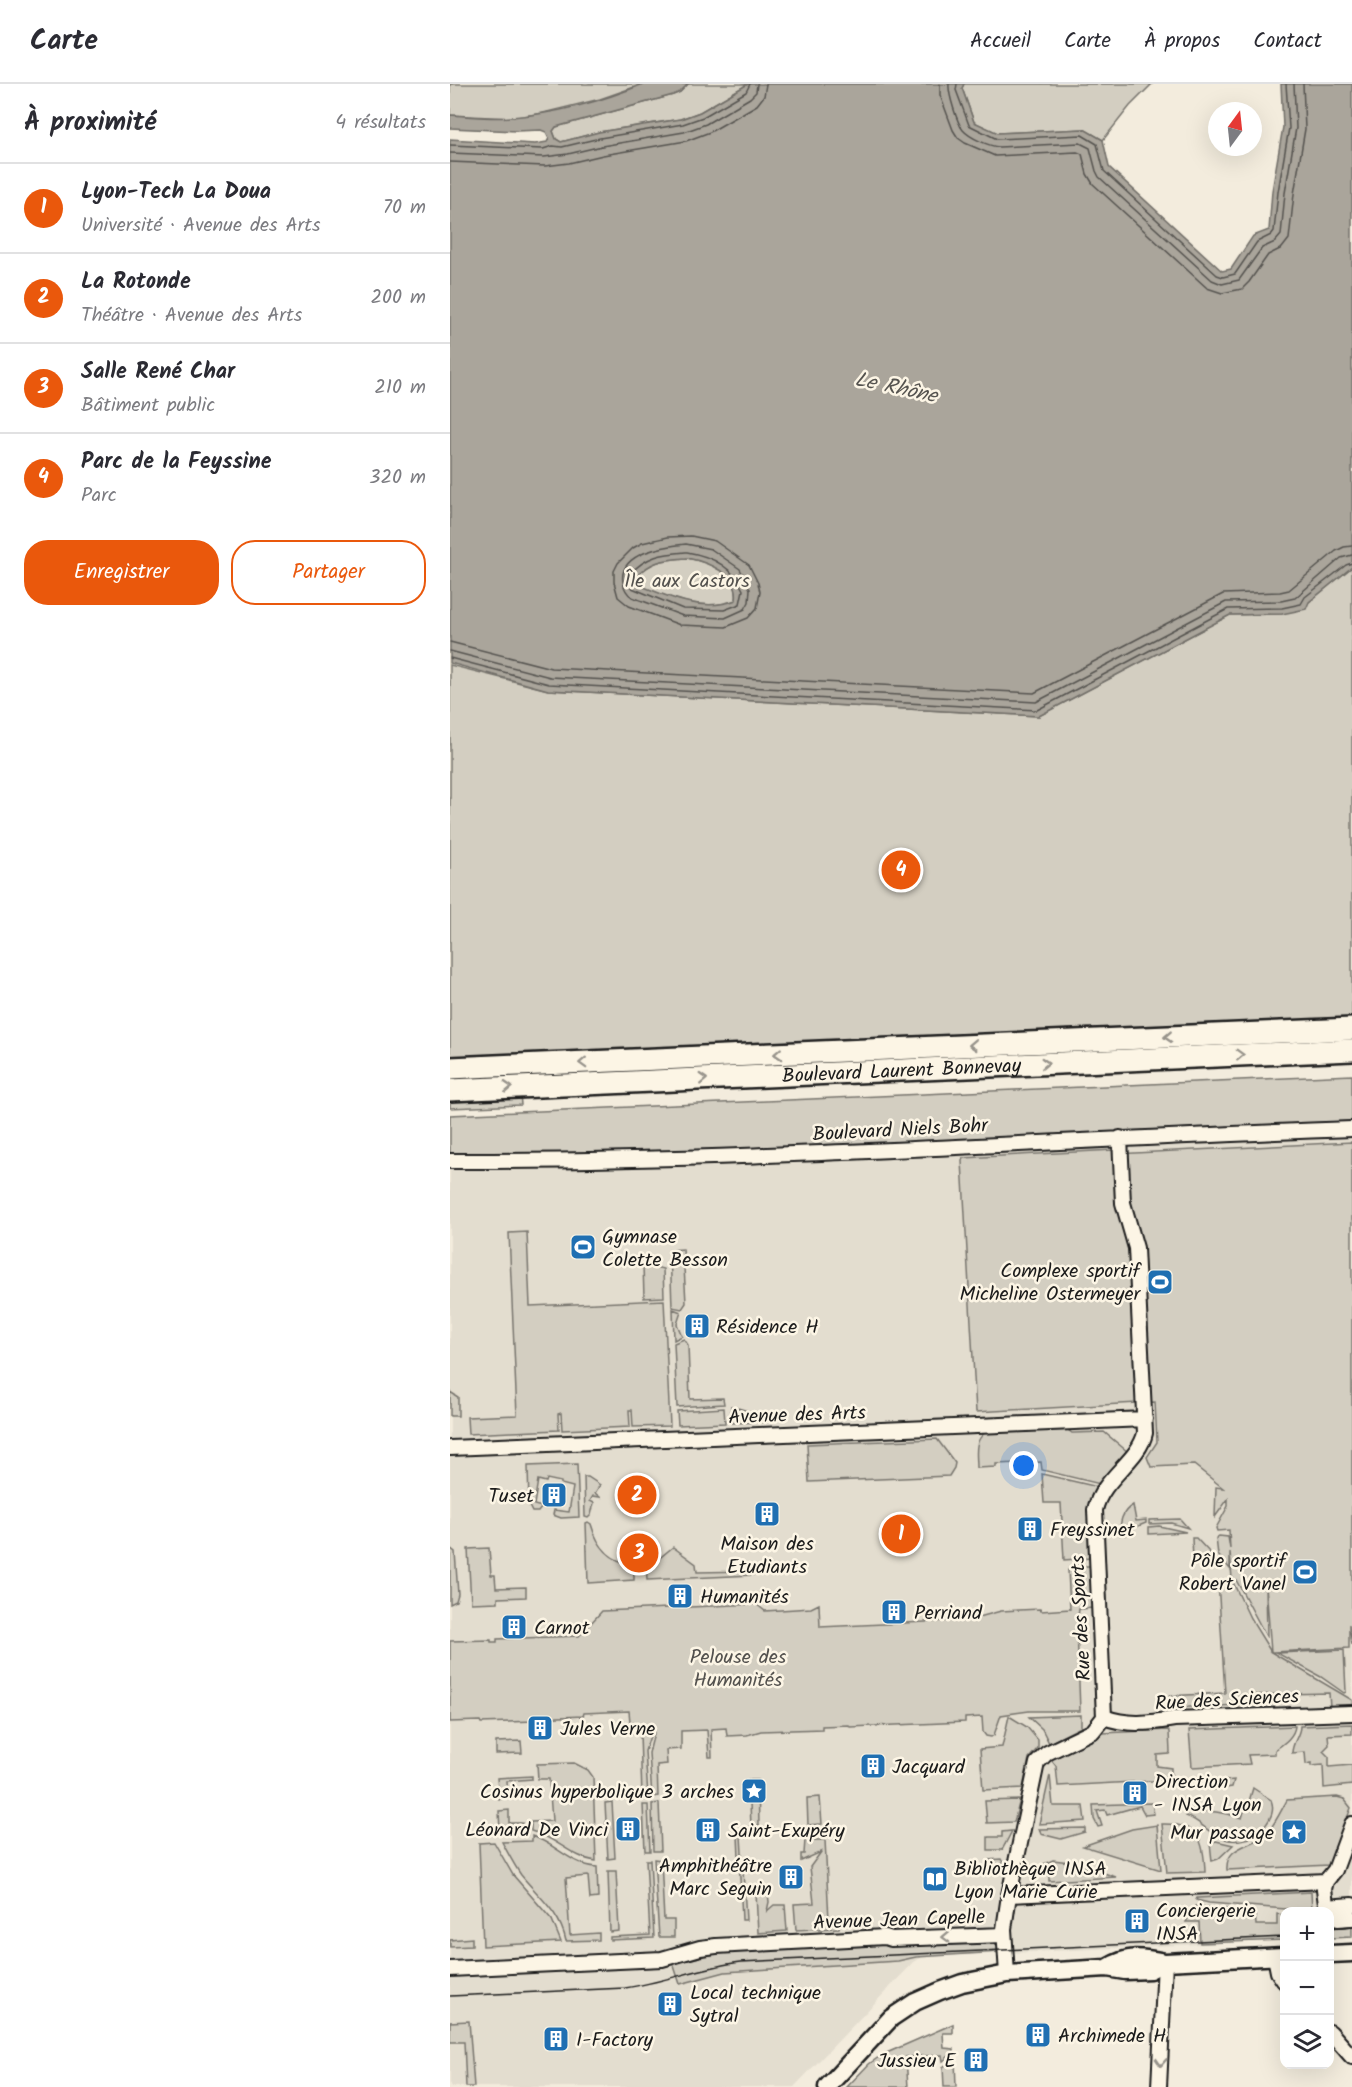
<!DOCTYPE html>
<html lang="fr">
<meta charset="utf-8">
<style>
:root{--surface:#fff;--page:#f2f2f3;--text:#2b2b33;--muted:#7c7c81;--line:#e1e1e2;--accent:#ea580c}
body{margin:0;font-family:Kalam,sans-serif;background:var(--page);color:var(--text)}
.controls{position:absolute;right:18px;bottom:18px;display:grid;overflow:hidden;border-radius:12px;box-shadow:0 6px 24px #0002}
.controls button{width:54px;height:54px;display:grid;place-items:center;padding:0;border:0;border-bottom:2px solid var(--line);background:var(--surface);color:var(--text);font:30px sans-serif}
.compass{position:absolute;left:758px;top:18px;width:54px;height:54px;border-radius:50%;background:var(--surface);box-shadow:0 6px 24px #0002;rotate:15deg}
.you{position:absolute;left:574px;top:1382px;width:21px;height:21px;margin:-15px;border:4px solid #fff;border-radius:50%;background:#1a73e8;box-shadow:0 0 0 9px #1a73e833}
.badge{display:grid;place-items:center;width:39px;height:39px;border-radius:50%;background:var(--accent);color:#fff;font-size:20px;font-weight:700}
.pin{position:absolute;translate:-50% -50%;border:3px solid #fff;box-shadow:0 2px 6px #0006}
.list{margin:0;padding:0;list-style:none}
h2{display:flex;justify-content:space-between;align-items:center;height:78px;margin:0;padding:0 24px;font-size:26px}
h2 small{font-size:20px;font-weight:400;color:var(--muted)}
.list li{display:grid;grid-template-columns:39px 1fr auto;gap:18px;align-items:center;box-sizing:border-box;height:90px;padding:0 24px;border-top:2px solid var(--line)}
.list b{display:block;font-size:22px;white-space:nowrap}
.list p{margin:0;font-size:20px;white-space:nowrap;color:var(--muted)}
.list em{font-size:20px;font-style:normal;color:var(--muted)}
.actions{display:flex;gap:12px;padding:18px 24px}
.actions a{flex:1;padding:14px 0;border:2px solid var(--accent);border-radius:24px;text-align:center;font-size:21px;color:var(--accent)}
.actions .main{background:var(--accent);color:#fff}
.icon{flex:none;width:33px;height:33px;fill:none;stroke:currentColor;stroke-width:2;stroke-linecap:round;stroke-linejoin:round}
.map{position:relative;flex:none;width:902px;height:2003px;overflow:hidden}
header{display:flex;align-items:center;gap:36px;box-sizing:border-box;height:84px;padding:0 30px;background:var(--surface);border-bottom:2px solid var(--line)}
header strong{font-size:28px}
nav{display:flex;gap:33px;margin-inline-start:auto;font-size:21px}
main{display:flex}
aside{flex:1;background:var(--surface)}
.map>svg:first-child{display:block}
.built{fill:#e3ddcf}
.green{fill:#d3cec1;stroke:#78756e;stroke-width:1.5;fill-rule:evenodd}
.water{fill:#aaa59b;stroke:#716e68;stroke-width:1.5;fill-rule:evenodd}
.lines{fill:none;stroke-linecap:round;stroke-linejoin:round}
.shore{stroke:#55534f;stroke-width:1.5}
.minor-casing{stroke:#1c1c1c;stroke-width:18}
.tertiary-casing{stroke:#1c1c1c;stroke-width:21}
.primary-casing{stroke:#1c1c1c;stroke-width:26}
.minor{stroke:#fcf5e5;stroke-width:14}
.tertiary{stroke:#fcf5e5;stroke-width:16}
.primary{stroke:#fcf5e5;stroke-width:21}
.tram{stroke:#1c1c1c;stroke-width:1.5}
.oneway{stroke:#97938b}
.labels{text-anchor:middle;stroke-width:5;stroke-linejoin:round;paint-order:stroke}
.park-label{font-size:20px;fill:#53514e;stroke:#fcf5e5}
.street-label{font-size:20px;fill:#1c1c1c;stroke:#fcf5e5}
.poi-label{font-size:20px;fill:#1c1c1c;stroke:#fcf5e5;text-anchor:start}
.water-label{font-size:21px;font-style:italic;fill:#55534f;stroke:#fcf5e5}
</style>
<header>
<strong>Carte</strong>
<nav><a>Accueil</a><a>Carte</a><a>À propos</a><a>Contact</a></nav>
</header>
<main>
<aside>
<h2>À proximité<small>4 résultats</small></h2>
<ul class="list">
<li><span class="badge">1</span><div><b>Lyon-Tech La Doua</b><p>Université · Avenue des Arts</p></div><em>70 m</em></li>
<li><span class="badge">2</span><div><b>La Rotonde</b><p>Théâtre · Avenue des Arts</p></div><em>200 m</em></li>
<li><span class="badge">3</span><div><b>Salle René Char</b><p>Bâtiment public</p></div><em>210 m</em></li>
<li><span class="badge">4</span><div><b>Parc de la Feyssine</b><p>Parc</p></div><em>320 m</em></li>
</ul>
<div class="actions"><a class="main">Enregistrer</a><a>Partager</a></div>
</aside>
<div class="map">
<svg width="902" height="2003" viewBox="0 0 902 2003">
<rect width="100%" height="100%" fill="#f3ecdd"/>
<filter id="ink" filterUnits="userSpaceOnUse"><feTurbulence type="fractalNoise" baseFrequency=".0167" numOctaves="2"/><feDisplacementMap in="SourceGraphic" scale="12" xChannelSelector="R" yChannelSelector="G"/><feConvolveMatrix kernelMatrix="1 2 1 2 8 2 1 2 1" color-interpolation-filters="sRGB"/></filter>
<g filter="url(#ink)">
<!-- built -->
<path class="built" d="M902 1037V1853L880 1854V1828H834V1856L472 1873 464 1878 344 2003H0V1073L509 1058 684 1047Z"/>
<!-- green -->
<path class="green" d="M0 0H193L150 15 93 29 60 34 0 31Z
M238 0H298L250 28 230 35 149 48 111 58 106 55 103 47 106 43 223 11 230 8Z
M514 0H702L680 22 653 56 634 45 547 49 524 38 512 4Z
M237 474C258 478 290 490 286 516 251 529 219 513 187 501L186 493C202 476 214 476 237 474Z
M902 483V939L0 978V581L98 606 589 632 780 531 832 530 859 518Z
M902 991V1037L684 1047 509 1058 139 1071 0 1073V1031Z
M70 1009 71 1021 0 1024V1012Z
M902 1058V1561L899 1540V1564L821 1568 902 1616V1622L880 1623 879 1609 792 1611V1621L718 1624 717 1612 775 1609 768 1497 782 1495 780 1468V1485L768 1471 766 1454 769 1452 778 1453 780 1465 779 1446 767 1447 766 1444 778 1422V1415L765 1433 766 1403 773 1404 744 1381 701 1383 697 1373 707 1358 705 1318 526 1328 512 1077 513 1074 664 1066 665 1070ZM782 1496H786L817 1554 816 1501 821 1568 800 1534Z
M77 1148 80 1222 214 1216 220 1342 183 1343 182 1326H179L180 1343 112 1346 111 1329 108 1330 109 1346 18 1350 17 1333 67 1331 59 1149Z
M233 1165 236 1219 232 1225 222 1223 220 1166Z
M193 1180 213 1185 214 1213 194 1214Z
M223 1225 231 1228 227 1240 232 1252 224 1256Z
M234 1255 238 1261 240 1315 273 1314 274 1320 227 1323 224 1259Z
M0 1308 8 1313V1332H0Z
M281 1322 298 1327 315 1338 282 1339Z
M274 1324 275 1339 228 1341 227 1327Z
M615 1344 622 1349 654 1348 678 1368 650 1400 592 1386 591 1378 546 1380V1383L527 1384C527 1370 523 1357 536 1348Z
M487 1355 505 1379 504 1384 499 1392 359 1398 357 1360Z
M127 1380 129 1433 111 1434 103 1431 104 1426 119 1428 123 1403 111 1400V1398L97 1395 96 1398 88 1396 84 1421 92 1423 88 1428H82L79 1422 78 1382Z
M592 1390 648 1403C636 1425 640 1449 641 1474L614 1476 611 1419H594Z
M134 1393H138L150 1401 145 1409 150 1413 143 1412 140 1417 144 1419 141 1431 138 1434 135 1433Z
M683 1421 686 1437 696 1436V1439L676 1447V1451H670C670 1438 671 1428 683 1421Z
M730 1435 738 1444 721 1439 699 1440V1436Z
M138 1438 141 1440C147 1461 160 1479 184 1480V1496L138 1499 136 1439Z
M709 1442 736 1448 699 1450V1443Z
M746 1454 761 1470V1476H743L742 1454Z
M223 1463 246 1480 247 1488 303 1487V1491L197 1496 196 1479 207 1476Z
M0 1464 5 1468 8 1510 6 1517 0 1520Z
M39 1464 41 1491H45L46 1504 76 1503V1513L48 1514V1518L21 1519 18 1465Z
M621 1482H642L644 1524 629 1525 627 1543 630 1627H579L551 1631 544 1651 541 1653 536 1652 533 1648 532 1633 515 1634V1638L400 1643 399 1641 372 1642V1645L311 1647 297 1651 277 1652 276 1644 261 1645 262 1673H259L257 1646 231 1647V1665L216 1666 217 1680 207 1681 208 1712 202 1713 199 1669 204 1649H201L195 1667 198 1712 192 1713 190 1649H181L179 1627 134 1629 133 1632 85 1634 84 1637 31 1639 30 1637 0 1638V1557L41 1556V1558H47V1555L129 1552 152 1527 306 1520 315 1527 361 1524 369 1520 370 1543 518 1536 551 1527 590 1525 591 1527 620 1525 618 1486Z
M894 1566 896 1608 894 1609 871 1593 827 1569Z
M631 1631V1643L599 1659 592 1645 579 1633Z
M559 1632 577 1643 588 1656V1664L579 1674 573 1704 533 1706 530 1665 552 1663Z
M902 1640V1650L878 1651 879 1661 873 1667 879 1673V1683L902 1681V1701L874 1704 873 1681 861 1682V1679L856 1680 855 1668 842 1669C842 1658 850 1652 850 1642Z
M845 1642C844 1653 833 1660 825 1666V1670L798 1671 800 1680 742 1683 739 1646Z
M718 1646 719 1648 720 1668 719 1670 707 1671V1682L721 1684V1696L608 1702 606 1682 602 1677 603 1672 652 1649Z
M71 1657 72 1669 46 1670V1658Z
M124 1679 138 1686 143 1693 146 1777C122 1774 106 1753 81 1747V1738L102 1737 99 1695H88L87 1680Z
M600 1691 603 1722H633L635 1737 589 1740Z
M82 1692V1695L57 1697 58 1714 49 1715 47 1694Z
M299 1696H308L309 1742H301Z
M784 1696 782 1703 762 1706 761 1698Z
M803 1704 821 1716C825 1726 821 1734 815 1742 803 1759 780 1760 764 1750 754 1744 748 1736 736 1732L737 1726C756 1726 774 1728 792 1734L795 1724H797Z
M370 1713 372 1740 358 1741 357 1714Z
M887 1713 894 1715 901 1724 879 1781 777 1786C775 1761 803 1763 817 1749 825 1740 831 1727 837 1716Z
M570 1716 564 1738 537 1739 535 1717Z
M162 1718 165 1774 158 1775 155 1719Z
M209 1719 211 1767H203L202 1720Z
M702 1719 704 1730 695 1731 690 1722 657 1731 655 1726 647 1727 652 1742 648 1743 644 1735 643 1721Z
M193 1721H198L200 1767H195Z
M59 1726V1739H72L73 1747 50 1748 49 1727Z
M712 1740C749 1739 754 1756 755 1788L717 1789Z
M707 1741 711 1786 633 1762 682 1745Z
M635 1744V1748L611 1755 591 1750 589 1745Z
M562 1747 552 1766H538V1753H552V1748Z
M82 1752C106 1760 121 1781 147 1783L148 1814 140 1815 138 1792 116 1794 120 1851 149 1849V1856L116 1857C110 1828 89 1813 71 1791 64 1781 58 1769 52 1758L82 1757Z
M288 1752H291L296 1836H292Z
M355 1756H375L379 1836H389V1844L346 1846 344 1820 364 1819 360 1783 371 1768 351 1777V1770H354Z
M766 1757 783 1761 768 1775 762 1777 760 1759Z
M44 1758 63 1791 102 1836 111 1858 33 1862 29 1759Z
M204 1775 211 1776 214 1836H224V1853H209Z
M551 1775 555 1782H549L546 1788 539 1789 538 1776Z
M196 1776H200L204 1854 160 1856V1853L200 1851Z
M603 1776 620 1778 666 1793 599 1797V1789H590L589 1782Z
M158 1787H166L169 1847 160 1848Z
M861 1808 862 1827 759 1819 746 1816 747 1814Z
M306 1809H318L319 1818 317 1827 324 1821H335L337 1847 308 1849Z
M745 1822 805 1828 806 1841H827V1830L834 1831V1856L750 1859 749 1838H736Z
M902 1840V1853L880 1854V1841Z
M22 1854V1862L0 1863V1856Z
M545 1854 548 1857 549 1868 466 1873 448 1877 275 1888 230 1900 223 1879 283 1866Z
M19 1937 24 2003H16L14 1958H0V1938Z
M503 1940V1949H493L494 1964 504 1965V1968L493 1977 492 1971 456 1973 458 2003H397L419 1980 432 1971Z
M505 1975 506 2003H494L493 1983Z"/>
<!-- water -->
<path class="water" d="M193 0H238L230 8 223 11 106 43 103 47 106 55 111 58 149 48 231 35 250 28 298 0H514L512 4 524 38 548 49 634 45 653 56 659 83 772 187 781 185 803 152 819 146 822 107 833 43 831 0H902V483L859 518 856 525 832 530 780 531 589 632 98 606 0 579V55L85 60 97 58 99 54 96 48 91 46 66 47 0 44V31C20 32 41 35 61 33 105 30 153 17 193 0ZM237 474C257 478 290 490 286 516 253 529 218 513 187 500L186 493C202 476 214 476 237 474Z"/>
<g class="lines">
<!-- shore -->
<path class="shore" d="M490 0V11L503 46 508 54 515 59 545 72 627 68 632 70 637 90 643 100 757 204 772 209 792 205 799 198 818 171 832 164 839 155 844 110 855 45 853 0
M499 0C498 9 507 39 513 46 520 54 539 62 549 63L630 59 640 64 646 87 649 93 762 196 772 200 789 196 812 164 825 158 831 151 835 109 846 44 844 0
M507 0 506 6 519 41 547 55 632 51 647 60 654 87 767 191 773 193 785 190 807 158 821 151 824 147 828 108 839 44 836 0
M0 61 93 65 103 62 112 63 150 54 233 40 253 33 296 8 300 0
M0 69 94 73 118 70 152 62 234 48 256 40 300 14 306 8 307 0
M0 78 95 82 119 79 153 71 236 57 260 48 307 21 314 12 316 0
M241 452 265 457 299 481 308 499 310 508 307 524 298 534 276 543 230 541 179 522 168 513 164 498V487L168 479 183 464 192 459 218 453Z
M236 460 261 465 290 485 300 505 299 518 295 525 275 534 233 532 182 513C176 509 174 505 173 498 168 468 216 462 236 460Z
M237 468C261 472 283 483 293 506L290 520 274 526 233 525 182 504 180 490C197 471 213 470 237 468Z
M0 558 101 584 584 609 773 510 830 508 839 506 886 467 894 463 902 462
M0 567 100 593 586 618 776 518 831 517 845 514 891 474 902 471
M0 574 99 600 587 626 778 525 832 524 851 520 855 513 896 481 902 479"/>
<!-- minor casing -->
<g class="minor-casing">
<path id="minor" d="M0 1077C301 1078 601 1056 902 1045
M0 1364 695 1335
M654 1633C677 1642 700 1639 724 1635L902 1629
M876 1797 885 1786 902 1740
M559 1811 587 1679 597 1669 643 1647 654 1633 645 1426C652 1394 689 1377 695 1349L686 1164 673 1119 670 1054
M876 1823 902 1821
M880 1831 888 1835 902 1834
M825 1873 828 1888 834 1897
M0 1885 212 1875 250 1864 266 1862 435 1853 441 1855 554 1851
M557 1890 554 1845 559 1811 876 1797 874 1805 877 1828
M880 1948 902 1973
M709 2003 715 1878"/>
</g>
<!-- tertiary casing -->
<g class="tertiary-casing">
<path id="tertiary" d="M880 1870 902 1869
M657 1884C678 1871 691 1873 715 1878L834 1872
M377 2003 441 1934 465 1918 490 1907 512 1899 557 1890 657 1884 675 1887 700 1886 715 1878"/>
</g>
<!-- primary casing -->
<g class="primary-casing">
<g id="primary">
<path d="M0 984 902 945"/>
<path id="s1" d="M0 1006 902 966"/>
</g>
</g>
<!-- minor -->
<use href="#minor" class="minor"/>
<!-- tertiary -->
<use href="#tertiary" class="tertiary"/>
<!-- primary -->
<use href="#primary" class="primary"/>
<!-- tram -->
<path class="tram" d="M880 1844 902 1842
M0 1912 175 1904C215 1898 251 1883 291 1878L834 1853"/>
</g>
<!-- one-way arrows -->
<defs><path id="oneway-chevron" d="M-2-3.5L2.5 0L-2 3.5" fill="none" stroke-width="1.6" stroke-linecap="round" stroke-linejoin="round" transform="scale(1.5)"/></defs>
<g class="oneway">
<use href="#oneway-chevron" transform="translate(718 953) rotate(177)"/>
<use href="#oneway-chevron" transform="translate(523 961) rotate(177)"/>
<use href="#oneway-chevron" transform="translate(328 970) rotate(177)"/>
<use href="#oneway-chevron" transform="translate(790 971) rotate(-2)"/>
<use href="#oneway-chevron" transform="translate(133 979) rotate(178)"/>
<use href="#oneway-chevron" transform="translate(595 979) rotate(-3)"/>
<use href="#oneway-chevron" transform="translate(253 995) rotate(-3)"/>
<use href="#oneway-chevron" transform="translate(58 1003) rotate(-3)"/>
<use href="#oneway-chevron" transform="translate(496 1853) rotate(178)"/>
<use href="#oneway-chevron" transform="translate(711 1978) rotate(93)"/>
</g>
</g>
<!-- icons -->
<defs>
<g id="stadium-square" transform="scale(1.35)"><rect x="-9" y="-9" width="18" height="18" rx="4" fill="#1f6fb2" stroke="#fcf5e5"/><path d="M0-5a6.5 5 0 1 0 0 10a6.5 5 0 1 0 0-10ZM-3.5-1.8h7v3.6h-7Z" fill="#fff"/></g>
<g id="building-square" transform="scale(1.35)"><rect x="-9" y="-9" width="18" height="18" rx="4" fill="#1f6fb2" stroke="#fcf5e5"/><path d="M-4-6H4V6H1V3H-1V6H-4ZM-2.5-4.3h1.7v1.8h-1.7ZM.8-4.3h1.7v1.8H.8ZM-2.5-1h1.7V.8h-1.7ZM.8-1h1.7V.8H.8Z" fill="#fff"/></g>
<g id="sight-square" transform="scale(1.35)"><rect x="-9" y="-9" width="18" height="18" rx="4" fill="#1f6fb2" stroke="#fcf5e5"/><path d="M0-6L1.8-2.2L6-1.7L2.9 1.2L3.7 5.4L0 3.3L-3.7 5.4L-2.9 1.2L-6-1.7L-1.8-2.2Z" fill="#fff"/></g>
<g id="library-square" transform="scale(1.35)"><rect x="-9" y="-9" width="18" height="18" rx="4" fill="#1f6fb2" stroke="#fcf5e5"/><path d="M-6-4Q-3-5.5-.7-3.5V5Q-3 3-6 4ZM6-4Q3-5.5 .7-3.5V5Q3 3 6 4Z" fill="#fff"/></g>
</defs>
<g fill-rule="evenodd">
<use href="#stadium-square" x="133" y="1163"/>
<use href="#stadium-square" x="710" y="1198"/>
<use href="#building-square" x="247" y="1242"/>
<use href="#building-square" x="104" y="1411"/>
<use href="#building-square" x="317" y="1430"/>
<use href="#building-square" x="580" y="1445"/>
<use href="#stadium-square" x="855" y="1488"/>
<use href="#building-square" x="230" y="1512"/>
<use href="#building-square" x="444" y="1528"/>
<use href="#building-square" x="64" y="1543"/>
<use href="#building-square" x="90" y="1644"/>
<use href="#building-square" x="423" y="1682"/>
<use href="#sight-square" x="304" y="1707"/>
<use href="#building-square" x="685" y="1709"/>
<use href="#building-square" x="178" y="1745"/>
<use href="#building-square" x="258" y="1746"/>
<use href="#sight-square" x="844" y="1748"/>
<use href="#building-square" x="341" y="1793"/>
<use href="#library-square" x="485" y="1795"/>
<use href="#building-square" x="687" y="1837"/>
<use href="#building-square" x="220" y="1920"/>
<use href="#building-square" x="588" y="1951"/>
<use href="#building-square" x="106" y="1955"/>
<use href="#building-square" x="526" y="1976"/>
</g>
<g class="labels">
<!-- park labels -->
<g class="park-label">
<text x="237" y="503">Île aux Castors</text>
<text x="288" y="1579">Pelouse des<tspan x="288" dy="23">Humanités</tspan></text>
</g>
<!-- street labels -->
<g class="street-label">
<text dy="7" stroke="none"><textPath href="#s1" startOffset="452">Boulevard Laurent Bonnevay</textPath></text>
<text transform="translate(450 1045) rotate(-3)" y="7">Boulevard Niels Bohr</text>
<text transform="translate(347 1330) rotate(-2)" y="7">Avenue des Arts</text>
<text transform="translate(630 1534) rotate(-93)" y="7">Rue des Sports</text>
<text transform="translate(777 1615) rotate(-3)" y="7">Rue des Sciences</text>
<text transform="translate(449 1835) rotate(-2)" y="7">Avenue Jean Capelle</text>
</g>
<!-- poi labels -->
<g class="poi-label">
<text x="152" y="1159">Gymnase<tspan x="152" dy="23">Colette Besson</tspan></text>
<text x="690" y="1193" text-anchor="end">Complexe sportif<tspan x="690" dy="23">Micheline Ostermeyer</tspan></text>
<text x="266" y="1249">Résidence H</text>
<text x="84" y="1418" text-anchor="end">Tuset</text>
<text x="600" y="1452">Freyssinet</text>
<text x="317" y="1466" text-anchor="middle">Maison des<tspan x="317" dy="23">Etudiants</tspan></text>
<text x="836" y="1483" text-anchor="end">Pôle sportif<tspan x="836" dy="23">Robert Vanel</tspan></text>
<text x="250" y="1519">Humanités</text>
<text x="464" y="1535">Perriand</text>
<text x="84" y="1550">Carnot</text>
<text x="110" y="1651">Jules Verne</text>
<text x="442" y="1689">Jacquard</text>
<text x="704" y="1704">Direction<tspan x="704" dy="23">- INSA Lyon</tspan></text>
<text x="284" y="1714" text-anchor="end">Cosinus hyperbolique 3 arches</text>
<text x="158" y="1752" text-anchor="end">Léonard De Vinci</text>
<text x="278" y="1753">Saint-Exupéry</text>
<text x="824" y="1755" text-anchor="end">Mur passage</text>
<text x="322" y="1788" text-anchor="end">Amphithéâtre<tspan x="322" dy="23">Marc Seguin</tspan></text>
<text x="504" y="1791">Bibliothèque INSA<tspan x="504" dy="23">Lyon Marie Curie</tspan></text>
<text x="706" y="1833">Conciergerie<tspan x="706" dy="23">INSA</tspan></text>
<text x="240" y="1915">Local technique<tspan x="240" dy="23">Sytral</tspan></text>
<text x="608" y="1958">Archimede H</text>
<text x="126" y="1962">I-Factory</text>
<text x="506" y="1983" text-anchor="end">Jussieu E</text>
</g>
<!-- water labels -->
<g class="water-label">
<text transform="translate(446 303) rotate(12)" y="7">Le Rhône</text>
</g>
</g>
</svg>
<div class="controls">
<button>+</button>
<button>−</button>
<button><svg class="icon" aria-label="layers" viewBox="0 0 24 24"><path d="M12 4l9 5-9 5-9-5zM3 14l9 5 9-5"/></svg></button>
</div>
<svg class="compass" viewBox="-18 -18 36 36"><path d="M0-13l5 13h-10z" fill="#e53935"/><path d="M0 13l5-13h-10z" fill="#7c7c81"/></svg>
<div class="you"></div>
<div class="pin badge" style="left:451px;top:1450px">1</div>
<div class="pin badge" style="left:187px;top:1411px">2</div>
<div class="pin badge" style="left:189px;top:1469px">3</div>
<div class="pin badge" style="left:451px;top:786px">4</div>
</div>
</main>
